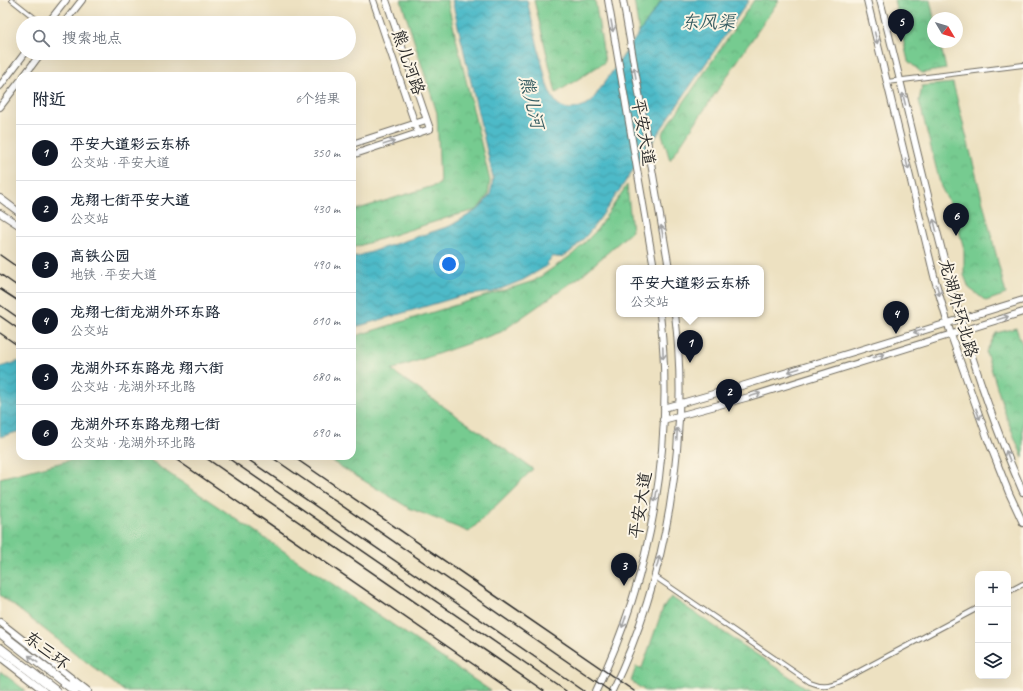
<!DOCTYPE html>
<html lang="zh">
<meta charset="utf-8">
<style>
:root{--surface:#fff;--page:#f2f2f3;--text:#1f2937;--muted:#747a83;--line:#e0e1e3;--accent:#111827}
body{margin:0;font-family:Caveat,"LXGW WenKai TC",sans-serif;background:var(--page);color:var(--text)}
.controls{position:absolute;right:12px;bottom:12px;display:grid;overflow:hidden;border-radius:8px;box-shadow:0 4px 16px #0002}
.controls button{width:36px;height:36px;display:grid;place-items:center;padding:0;border:0;border-bottom:1px solid var(--line);background:var(--surface);color:var(--text);font:20px sans-serif}
.compass{position:absolute;left:927px;top:12px;width:36px;height:36px;border-radius:50%;background:var(--surface);box-shadow:0 4px 16px #0002;rotate:128deg}
.you{position:absolute;left:449px;top:264px;width:14px;height:14px;margin:-10px;border:3px solid #fff;border-radius:50%;background:#1a73e8;box-shadow:0 0 0 6px #1a73e833}
.badge{display:grid;place-items:center;width:26px;height:26px;border-radius:50%;background:var(--accent);color:#fff;font-size:13px;font-weight:700}
.pin{position:absolute;translate:-50% -33px;filter:drop-shadow(0 1px 2px #0008)}
.pin::after{content:'';position:absolute;top:21px;width:14px;height:12px;background:inherit;clip-path:polygon(0 0,100% 0,50% 100%)}
.popup{position:absolute;left:616px;top:265px;width:148px;height:52px;box-sizing:border-box;display:grid;place-content:center;border-radius:8px;background:var(--surface);filter:drop-shadow(0 1px 3px #0005);font-size:13px;white-space:nowrap;color:var(--muted)}
.popup b{font-size:15px;color:var(--text)}
.popup::after{content:'';position:absolute;left:50%;top:100%;margin-left:-8px;border:8px solid transparent;border-top-color:var(--surface)}
.list{margin:0;padding:0;list-style:none}
h2{display:flex;justify-content:space-between;align-items:center;height:52px;margin:0;padding:0 16px;font-size:17px}
h2 small{font-size:13px;font-weight:400;color:var(--muted)}
.list li{display:grid;grid-template-columns:26px 1fr auto;gap:12px;align-items:center;box-sizing:border-box;height:56px;padding:0 16px;border-top:1px solid var(--line)}
.list b{display:block;font-size:15px;white-space:nowrap}
.list p{margin:0;font-size:13px;white-space:nowrap;color:var(--muted)}
.list em{font-size:13px;font-style:normal;color:var(--muted)}
.icon{flex:none;width:22px;height:22px;fill:none;stroke:currentColor;stroke-width:2;stroke-linecap:round;stroke-linejoin:round}
.map{position:relative;flex:none;width:1023px;height:691px;overflow:hidden}
.search{position:absolute;background:var(--surface);box-shadow:0 4px 16px #0002;left:16px;top:16px;width:340px;height:44px;display:flex;align-items:center;gap:10px;box-sizing:border-box;padding:0 14px;border-radius:22px;color:var(--muted);font-size:15px}
.panel{position:absolute;background:var(--surface);box-shadow:0 4px 16px #0002;left:16px;top:72px;width:340px;height:388px;border-radius:12px}
.map>svg:first-child{display:block}
.park{fill:url(#park-crowns);stroke:#507b5e}
.water{fill:url(#water-waves);stroke:#3c727a}
.lines{fill:none;stroke-linecap:round;stroke-linejoin:round}
.street-casing{stroke:#6f6b60;stroke-width:6}
.secondary-casing{stroke:#6f6b60;stroke-width:8}
.highway-casing{stroke:#6f6b60;stroke-width:10}
.street{stroke:#fff;stroke-width:4}
.secondary{stroke:#fff;stroke-width:6}
.highway{stroke:#fff;stroke-width:8}
.rail{stroke:#2b2b2b;stroke-width:1.5}
.oneway{stroke:#a0a0a0}
.labels{text-anchor:middle;stroke-width:4;stroke-linejoin:round;paint-order:stroke}
.street-label{font-size:17px;fill:#2b2b2b;stroke:#fcf5e5}
.water-label{font-size:18px;font-style:italic;fill:#375d62;stroke:#fcf5e5}
</style>
<div class="map">
<svg width="1023" height="691" viewBox="0 0 1023 691">
<defs>
<pattern id="park-crowns" width="20" height="18" patternUnits="userSpaceOnUse"><rect width="20" height="18" fill="#76cb90"/><path d="M2 6a3 3 0 1 1 6 0M12 15a3 3 0 1 1 6 0" fill="none" stroke="#66ae7c"/></pattern>
<pattern id="water-waves" width="16" height="10" patternUnits="userSpaceOnUse"><rect width="16" height="10" fill="#4ebac8"/><path d="M0 5q4-4 8 0t8 0" fill="none" stroke="#4197a3"/></pattern>
</defs>
<rect width="100%" height="100%" fill="#fcf5e5"/>
<filter id="ink" filterUnits="userSpaceOnUse"><feTurbulence type="fractalNoise" baseFrequency=".025" numOctaves="2"/><feDisplacementMap in="SourceGraphic" scale="8" xChannelSelector="R" yChannelSelector="G"/><feConvolveMatrix kernelMatrix="1 2 1 2 8 2 1 2 1" color-interpolation-filters="sRGB"/></filter>
<filter id="wash" filterUnits="userSpaceOnUse"><feTurbulence type="fractalNoise" baseFrequency=".012" numOctaves="4" result="noise"/><feDisplacementMap in="SourceGraphic" scale="16" xChannelSelector="R" yChannelSelector="G"/><feGaussianBlur stdDeviation="0.9" result="paint"/><feColorMatrix in="noise" values="0 0 0 0 0 0 0 0 0 0 0 0 0 0 0 0 0 1.4 0 .05"/><feComposite in="paint" operator="in"/></filter>
<g filter="url(#wash)">
<rect width="100%" height="100%" fill="#ede1c1"/>
<!-- park -->
<path class="park" d="M401 0H447L490 181 488 195 477 210 456 215 352 248V211L440 184 437 113Z
M534 0H595L605 62 556 93Z
M634 0H662L639 33Z
M754 0H779L670 160 662 134Z
M894 0H930L934 18 933 42H940L946 69 922 73 908 61Z
M953 83 1006 294 986 301 969 288 964 275V249L954 212 941 187 919 101 922 86Z
M627 185 632 231 581 276 501 332 391 370 533 469 469 532 409 508 323 456H352V337L534 281 572 255 596 231Z
M1016 328 1023 346V458L1007 419 986 352 996 333Z
M87 456H143L491 691H124L0 595V478Z
M671 597 811 691H645L631 681 636 667 642 668 663 608Z
M0 671 26 691H0Z"/>
<!-- water -->
<path class="water" d="M452 0H527L547 85C556 110 568 115 591 102L662 0H749L610 204C602 216 575 254 561 257 558 258 555 256 552 257L547 263V266L523 280 493 292 461 296 352 328V258L450 226 479 209 490 195 492 186 493 177Z
M20 361V431L0 437V367Z"/>
</g>
<g filter="url(#ink)">
<g class="lines">
<!-- street casing -->
<g class="street-casing">
<path id="street" d="M12 0 41 23
M887 82 1023 65
M654 576 809 682C821 687 829 686 841 681L978 608
M1008 592 1023 584"/>
</g>
<!-- secondary casing -->
<g class="secondary-casing">
<path id="secondary" d="M373 0 418 133
M608 0 654 268
M623 0 669 268
M867 0 935 280 952 338 988 440 1009 493 1023 523
M880 0C923 165 953 335 1023 492
M48 23 66 0
M64 23 82 0
M24 76 41 53
M0 86 25 53
M0 107 20 81
M352 144 426 120
M352 155 430 129 386 0
M0 198 20 213
M0 213 20 226
M664 408 745 385 1023 300
M663 420 749 397 1023 312
M0 622 88 691
M0 657 44 691
M596 691C652 575 675 442 660 314
M612 691C667 578 690 439 675 314"/>
</g>
<!-- highway casing -->
<g class="highway-casing">
<path id="highway" d="M0 633 75 691
M0 648 56 691
M71 684 84 691"/>
</g>
<!-- street -->
<use href="#street" class="street"/>
<!-- secondary -->
<use href="#secondary" class="secondary"/>
<!-- highway -->
<use href="#highway" class="highway"/>
<!-- rail -->
<path class="rail" d="M0 255 20 269
M0 274 20 288
M0 289 20 302
M0 305 20 319
M0 316 20 330
M0 333 20 347
M171 456 512 691
M203 456 544 691
M225 456 566 691
M243 456 584 691
M270 456 610 691
M292 456 634 691"/>
</g>
<!-- one-way arrows -->
<defs><path id="oneway-shaft" d="M-6 0H5M1.5-3L5.5 0L1.5 3" fill="none" stroke-width="1.6" stroke-linecap="round" stroke-linejoin="round"/></defs>
<g class="oneway">
<use href="#oneway-shaft" transform="translate(612 26) rotate(80)"/>
<use href="#oneway-shaft" transform="translate(876 38) rotate(76)"/>
<use href="#oneway-shaft" transform="translate(635 73) rotate(-100)"/>
<use href="#oneway-shaft" transform="translate(904 99) rotate(-104)"/>
<use href="#oneway-shaft" transform="translate(389 143) rotate(-18)"/>
<use href="#oneway-shaft" transform="translate(907 164) rotate(76)"/>
<use href="#oneway-shaft" transform="translate(935 225) rotate(-104)"/>
<use href="#oneway-shaft" transform="translate(662 231) rotate(-100)"/>
<use href="#oneway-shaft" transform="translate(938 290) rotate(74)"/>
<use href="#oneway-shaft" transform="translate(1003 318) rotate(-17)"/>
<use href="#oneway-shaft" transform="translate(919 331) rotate(163)"/>
<use href="#oneway-shaft" transform="translate(663 353) rotate(88)"/>
<use href="#oneway-shaft" transform="translate(879 356) rotate(-17)"/>
<use href="#oneway-shaft" transform="translate(794 370) rotate(162)"/>
<use href="#oneway-shaft" transform="translate(755 395) rotate(-18)"/>
<use href="#oneway-shaft" transform="translate(978 414) rotate(70)"/>
<use href="#oneway-shaft" transform="translate(677 434) rotate(-88)"/>
<use href="#oneway-shaft" transform="translate(1008 456) rotate(-112)"/>
<use href="#oneway-shaft" transform="translate(656 496) rotate(99)"/>
<use href="#oneway-shaft" transform="translate(658 562) rotate(-75)"/>
<use href="#oneway-shaft" transform="translate(624 622) rotate(109)"/>
<use href="#oneway-shaft" transform="translate(33 659) rotate(-142)"/>
</g>
</g>
<g class="labels">
<!-- street labels -->
<g class="street-label">
<text transform="translate(409 62) rotate(71)" y="6">熊儿河路</text>
<text transform="translate(644 132) rotate(80)" y="6">平安大道</text>
<text transform="translate(959 308) rotate(74)" y="6">龙湖外环北路</text>
<text transform="translate(640 505) rotate(-81)" y="6">平安大道</text>
<text transform="translate(47 650) rotate(38)" y="6">东三环</text>
</g>
<!-- water labels -->
<g class="water-label">
<text x="708" y="28">东风渠</text>
<text transform="translate(532 102) rotate(76)" y="6">熊儿河</text>
</g>
</g>
</svg>
<div class="controls">
<button>+</button>
<button>−</button>
<button><svg class="icon" aria-label="layers" viewBox="0 0 24 24"><path d="M12 4l9 5-9 5-9-5zM3 14l9 5 9-5"/></svg></button>
</div>
<svg class="compass" viewBox="-18 -18 36 36"><path d="M0-13l5 13h-10z" fill="#e53935"/><path d="M0 13l5-13h-10z" fill="#747a83"/></svg>
<div class="you"></div>
<div class="pin badge" style="left:690px;top:363px">1</div>
<div class="popup"><b>平安大道彩云东桥</b>公交站</div>
<div class="pin badge" style="left:729px;top:412px">2</div>
<div class="pin badge" style="left:624px;top:586px">3</div>
<div class="pin badge" style="left:896px;top:334px">4</div>
<div class="pin badge" style="left:901px;top:42px">5</div>
<div class="pin badge" style="left:956px;top:236px">6</div>
<div class="search"><svg class="icon" aria-label="search" viewBox="0 0 24 24"><circle cx="10" cy="10" r="6"/><path d="M15 15l6 6"/></svg>搜索地点</div>
<section class="panel">
<h2>附近<small>6个结果</small></h2>
<ul class="list">
<li><span class="badge">1</span><div><b>平安大道彩云东桥</b><p>公交站 · 平安大道</p></div><em>350 m</em></li>
<li><span class="badge">2</span><div><b>龙翔七街平安大道</b><p>公交站</p></div><em>430 m</em></li>
<li><span class="badge">3</span><div><b>高铁公园</b><p>地铁 · 平安大道</p></div><em>490 m</em></li>
<li><span class="badge">4</span><div><b>龙翔七街龙湖外环东路</b><p>公交站</p></div><em>610 m</em></li>
<li><span class="badge">5</span><div><b>龙湖外环东路龙 翔六街</b><p>公交站 · 龙湖外环北路</p></div><em>680 m</em></li>
<li><span class="badge">6</span><div><b>龙湖外环东路龙翔七街</b><p>公交站 · 龙湖外环北路</p></div><em>690 m</em></li>
</ul>
</section>
</div>
